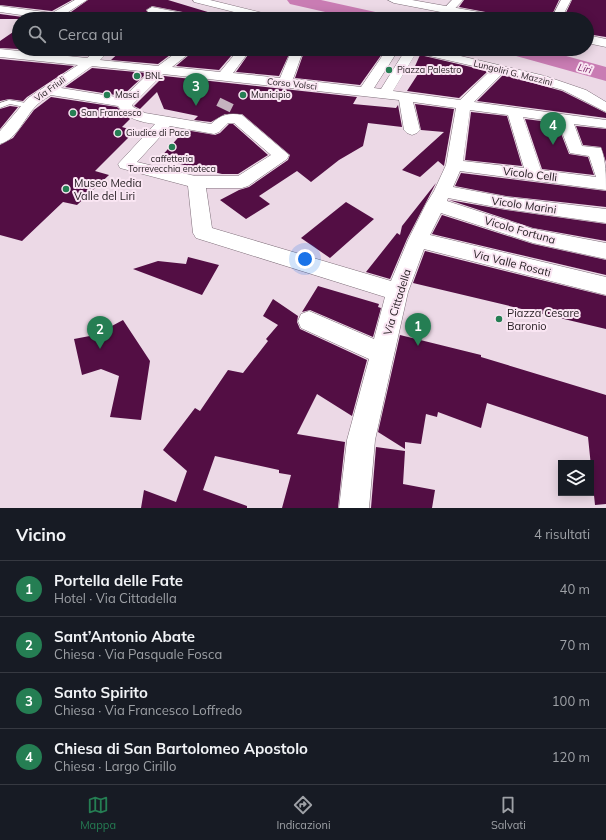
<!DOCTYPE html>
<html lang="it">
<meta charset="utf-8">
<style>
:root{--surface:#171b24;--page:#20242c;--text:#f1f3f6;--muted:#9ea1a6;--line:#363941;--accent:#257e53}
body{margin:0;font-family:Mulish,sans-serif;background:var(--page);color:var(--text)}
.controls{position:absolute;right:12px;bottom:12px;display:grid;overflow:hidden;border-radius:0px;box-shadow:0 2px 10px #0003}
.controls button{width:36px;height:36px;display:grid;place-items:center;padding:0;border:0;border-bottom:1px solid var(--line);background:var(--surface);color:var(--text);font:20px sans-serif}
.you{position:absolute;left:305px;top:259px;width:14px;height:14px;margin:-10px;border:3px solid #fff;border-radius:50%;background:#1a73e8;box-shadow:0 0 0 6px #1a73e833}
.badge{display:grid;place-items:center;width:26px;height:26px;border-radius:50%;background:var(--accent);color:#fff;font-size:13px;font-weight:700}
.pin{position:absolute;translate:-50% -33px;filter:drop-shadow(0 1px 2px #0008)}
.pin::after{content:'';position:absolute;top:21px;width:14px;height:12px;background:inherit;clip-path:polygon(0 0,100% 0,50% 100%)}
.list{margin:0;padding:0;list-style:none}
h2{display:flex;justify-content:space-between;align-items:center;height:52px;margin:0;padding:0 16px;font-size:17px}
h2 small{font-size:13px;font-weight:400;color:var(--muted)}
.list li{display:grid;grid-template-columns:26px 1fr auto;gap:12px;align-items:center;box-sizing:border-box;height:56px;padding:0 16px;border-top:1px solid var(--line)}
.list b{display:block;font-size:15px;white-space:nowrap}
.list p{margin:0;font-size:13px;white-space:nowrap;color:var(--muted)}
.list em{font-size:13px;font-style:normal;color:var(--muted)}
.icon{flex:none;width:22px;height:22px;fill:none;stroke:currentColor;stroke-width:2;stroke-linecap:round;stroke-linejoin:round}
.map{position:relative;flex:none;width:606px;height:508px;overflow:hidden}
.search{position:absolute;background:var(--surface);box-shadow:0 2px 10px #0003;left:12px;right:12px;top:12px;height:44px;display:flex;align-items:center;gap:10px;box-sizing:border-box;padding:0 14px;border-radius:22px;color:var(--muted);font-size:15px}
.sheet{height:276px;background:var(--surface)}
nav{display:flex;justify-content:space-around;align-items:center;box-sizing:border-box;height:56px;border-top:1px solid var(--line);background:var(--surface);font-size:11px;color:var(--muted)}
nav a{display:grid;justify-items:center;gap:2px}
nav .on{color:var(--accent)}
.map>svg:first-child{display:block}
.lines{fill:none;stroke-linecap:round;stroke-linejoin:round}
.river{fill:#c97cb3;fill-rule:evenodd}
.building{fill:#530e44}
.street-tunnel{stroke:#c5b4bf;stroke-width:15;stroke-dasharray:15 8;stroke-linecap:butt}
.lane-casing{stroke:#7f6f7a;stroke-width:1}
.street-casing{stroke:#7f6f7a;stroke-width:1}
.secondary-casing{stroke:#7f6f7a;stroke-width:1}
.lane{fill:#fff;fill-rule:evenodd}
.street{fill:#fff;fill-rule:evenodd}
.secondary{fill:#fff;fill-rule:evenodd}
.poi-dot{fill:#257e53;stroke:#fae6f3;stroke-width:1.5}
.labels{text-anchor:middle;stroke-width:4;stroke-linejoin:round;paint-order:stroke}
.far-poi-label{font-size:9px;fill:#282125;stroke:#fae6f3;text-anchor:start}
.far-street-label{font-size:9px;fill:#282125;stroke:#fae6f3}
.far-water-label{font-size:10px;font-style:italic;fill:#771c63;stroke:#fae6f3}
.street-label{font-size:11px;fill:#282125;stroke:#fae6f3}
.poi-label{font-size:11px;fill:#282125;stroke:#fae6f3;text-anchor:start}
</style>
<div class="map">
<svg width="606" height="508" viewBox="0 0 606 508">
<rect width="100%" height="100%" fill="#ecd9e6"/>
<g class="lines">
<!-- river -->
<path class="river" d="M287 0H321L389 15 392 19H356L290 4Z
M506 49H541L606 67V81L509 54Z"/>
</g>
<!-- building -->
<path class="building" d="M0 0H72L52 11 0 5Z
M88 0H168L231 19H204L198 15 152 6 146 10 148 13 175 19H64V17Z
M464 0H559L550 19H513L502 17 496 14 459 7Z
M572 0H606V37L587 34V19H563Z
M0 14 38 19H0Z
M19 28V49L0 48V41Z
M123 49H178L158 64 111 60Z
M196 49H237L219 70 176 66Z
M252 49H354L382 54 360 85 295 78 303 55 300 50H291L279 76 236 72Z
M420 55 488 71 459 98 407 91 418 74 412 73Z
M0 59 74 66 27 97 23 101 9 99 0 101Z
M92 68 147 73 122 96 65 87Z
M503 75 562 91 606 113V118L477 101Z
M164 76 357 97 353 104 396 108 398 105 402 127 368 123 363 146 339 160 311 182 297 171 259 196 270 204 246 219 220 200 239 190 249 187 288 160 290 155 242 114H225L211 122 194 120 198 116 164 109 157 92 140 109 134 106Z
M51 97 117 107 130 119 122 127 135 131 95 171 109 175 77 205 63 202 22 241 0 235V145L13 138 34 110Z
M415 104 454 109 444 166 438 161 420 177 402 170 444 132 421 130Z
M10 106 18 107 0 129V109Z
M471 112 507 116 522 166 465 160Z
M525 119 557 123 569 154 588 157 594 175 542 169Z
M229 124H233L268 155 238 174H222L159 159 185 130 215 135 220 133Z
M576 126 606 129V162L601 147 583 145Z
M461 173 606 191V207L506 196 455 186Z
M436 183 407 239 390 279 366 272 397 233 400 235 402 226Z
M449 200 506 210 606 224V241L533 228Z
M346 202 374 219 330 258 301 238Z
M442 215 533 244 606 260V275L432 234Z
M425 251 606 296V329L413 283Z
M188 257 219 265 202 295 133 269 158 261 186 264Z
M318 286 379 304 378 307 381 308 373 337 310 310 302 312Z
M273 299 298 316 297 322 300 329 367 360 352 416 317 394 297 434 345 442 338 508H282L291 475 279 473V470L215 456 203 490 247 506V508H141L144 490 176 502 187 471 163 450 195 408 200 411 228 370 243 373 268 341 266 339 278 325 263 316Z
M123 320 150 361 141 420 110 417 119 376 101 369 82 375 74 339 95 335Z
M400 335 481 355V357L606 395V504L595 505 588 437 487 403 481 428 438 412 437 417 426 414 421 444 405 442V449L378 432Z
M376 447 405 451 403 484 435 490 432 508H371Z"/>
<g class="lines">
<!-- street-tunnel -->
<path class="street-tunnel" d="M223 109 227 101"/>
<!-- lane casing -->
<g class="lane-casing">
<path id="lane" d="M9 100 32 104 33 106 29 108 10 104 0 108V103Z"/>
</g>
<!-- street casing -->
<g class="street-casing">
<path id="street" d="M75 0H87L62 16V19H49L0 12V6L52 13Z
M193 0H210L279 17 280 19H262L194 2Z
M452 0H463L445 19H434Z
M561 0H571L561 19H551Z
M152 7 198 16 203 19H182L148 12 147 10Z
M0 49 87 58 98 49H111L100 60 158 66 181 49H195L172 67 220 72 239 49H251L233 73 280 78 290 54 292 51H300L302 54 293 79 361 87 387 49H399L374 88 381 89 406 49H431L545 76 586 90 606 102V112L563 90 503 73 474 102 606 120V128L574 124 582 146 601 148C606 161 606 176 606 190L460 171 453 187 506 197 606 209V223L506 209 448 198 447 201 533 229 606 243V259L533 243 441 213 430 235 606 277V295L424 249 408 292 375 440 369 508H339L347 440 369 359 301 328 298 321 301 314 309 311 374 339 385 297 196 238 193 233 188 186 120 168 118 164 155 124C140 122 127 119 118 106L51 95C47 98 42 100 38 104 25 115 18 139 0 144V131L28 98 78 65 0 57ZM416 53 491 70 460 100 393 91ZM92 66 150 72 123 98 61 88ZM163 74 399 100 404 130 407 133 412 135 417 133 420 130 413 102 456 108 446 165 434 191 426 204 408 240 391 281 212 228 206 188H242L248 186 287 159 289 155 242 115C229 112 220 115 211 124L145 113 133 107 132 105ZM470 110 508 115 524 168 463 161ZM523 117 558 122 570 153 589 156 596 177 541 170ZM228 123H234L271 155 238 176H195L137 162 170 126 214 134 219 132Z"/>
</g>
<!-- secondary casing -->
<g class="secondary-casing">
<path id="secondary" d="M388 0H412L496 15 500 16 502 19H477L394 3Z
M587 35 606 39V47L587 43Z"/>
</g>
<!-- lane -->
<use href="#lane" class="lane"/>
<!-- street -->
<use href="#street" class="street"/>
<!-- secondary -->
<use href="#secondary" class="secondary"/>
</g>
<!-- markers -->
<g class="poi-dot">
<circle cx="389" cy="70" r="4"/>
<circle cx="137" cy="76" r="4"/>
<circle cx="107" cy="95" r="4"/>
<circle cx="243" cy="95" r="4"/>
<circle cx="73" cy="113" r="4"/>
<circle cx="118" cy="133" r="4"/>
<circle cx="172" cy="147" r="4"/>
<circle cx="66" cy="189" r="4"/>
<circle cx="499" cy="319" r="4"/>
</g>
<g class="labels">
<!-- far-poi labels -->
<g class="far-poi-label">
<text x="397" y="73">Piazza Palestro</text>
<text x="145" y="79">BNL</text>
<text x="115" y="98">Masci</text>
<text x="251" y="98">Municipio</text>
<text x="81" y="116">San Francesco</text>
<text x="126" y="136">Giudice di Pace</text>
<text x="172" y="162" text-anchor="middle">caffetteria<tspan x="172" dy="10">Torrevecchia enoteca</tspan></text>
</g>
<!-- far-street labels -->
<g class="far-street-label">
<text transform="translate(513 73) rotate(14)" y="3">Lungoliri G. Mazzini</text>
<text transform="translate(292 84) rotate(6)" y="3">Corso Volsci</text>
<text transform="translate(50 89) rotate(-36)" y="3">Via Friuli</text>
</g>
<!-- far-water labels -->
<g class="far-water-label">
<text transform="translate(585 68) rotate(16)" y="4">Liri</text>
</g>
<!-- street labels -->
<g class="street-label">
<text transform="translate(530 174) rotate(7)" y="4">Vicolo Celli</text>
<text transform="translate(524 205) rotate(8)" y="4">Vicolo Marini</text>
<text transform="translate(520 230) rotate(16)" y="4">Vicolo Fortuna</text>
<text transform="translate(512 263) rotate(14)" y="4">Via Valle Rosati</text>
<text transform="translate(397 302) rotate(-73)" y="4">Via Cittadella</text>
</g>
<!-- poi labels -->
<g class="poi-label">
<text x="74" y="187">Museo Media<tspan x="74" dy="13">Valle del Liri</tspan></text>
<text x="507" y="317">Piazza Cesare<tspan x="507" dy="13">Baronio</tspan></text>
</g>
</g>
</svg>
<div class="controls">
<button><svg class="icon" aria-label="layers" viewBox="0 0 24 24"><path d="M12 4l9 5-9 5-9-5zM3 14l9 5 9-5"/></svg></button>
</div>
<div class="you"></div>
<div class="pin badge" style="left:418px;top:346px">1</div>
<div class="pin badge" style="left:100px;top:349px">2</div>
<div class="pin badge" style="left:196px;top:106px">3</div>
<div class="pin badge" style="left:553px;top:145px">4</div>
<div class="search"><svg class="icon" aria-label="search" viewBox="0 0 24 24"><circle cx="10" cy="10" r="6"/><path d="M15 15l6 6"/></svg>Cerca qui</div>
</div>
<section class="sheet">
<h2>Vicino<small>4 risultati</small></h2>
<ul class="list">
<li><span class="badge">1</span><div><b>Portella delle Fate</b><p>Hotel · Via Cittadella</p></div><em>40 m</em></li>
<li><span class="badge">2</span><div><b>Sant’Antonio Abate</b><p>Chiesa · Via Pasquale Fosca</p></div><em>70 m</em></li>
<li><span class="badge">3</span><div><b>Santo Spirito</b><p>Chiesa · Via Francesco Loffredo</p></div><em>100 m</em></li>
<li><span class="badge">4</span><div><b>Chiesa di San Bartolomeo Apostolo</b><p>Chiesa · Largo Cirillo</p></div><em>120 m</em></li>
</ul>
</section>
<nav>
<a class="on"><svg class="icon" aria-label="map" viewBox="0 0 24 24"><path d="M3 6l6-2 6 2 6-2v14l-6 2-6-2-6 2zM9 4v14M15 6v14"/></svg>Mappa</a>
<a><svg class="icon" aria-label="directions" viewBox="0 0 24 24"><path d="M12 3l9 9-9 9-9-9zM9 14v-3h6M13 9l2 2-2 2"/></svg>Indicazioni</a>
<a><svg class="icon" aria-label="saved" viewBox="0 0 24 24"><path d="M7 4h10v16l-5-4-5 4z"/></svg>Salvati</a>
</nav>
